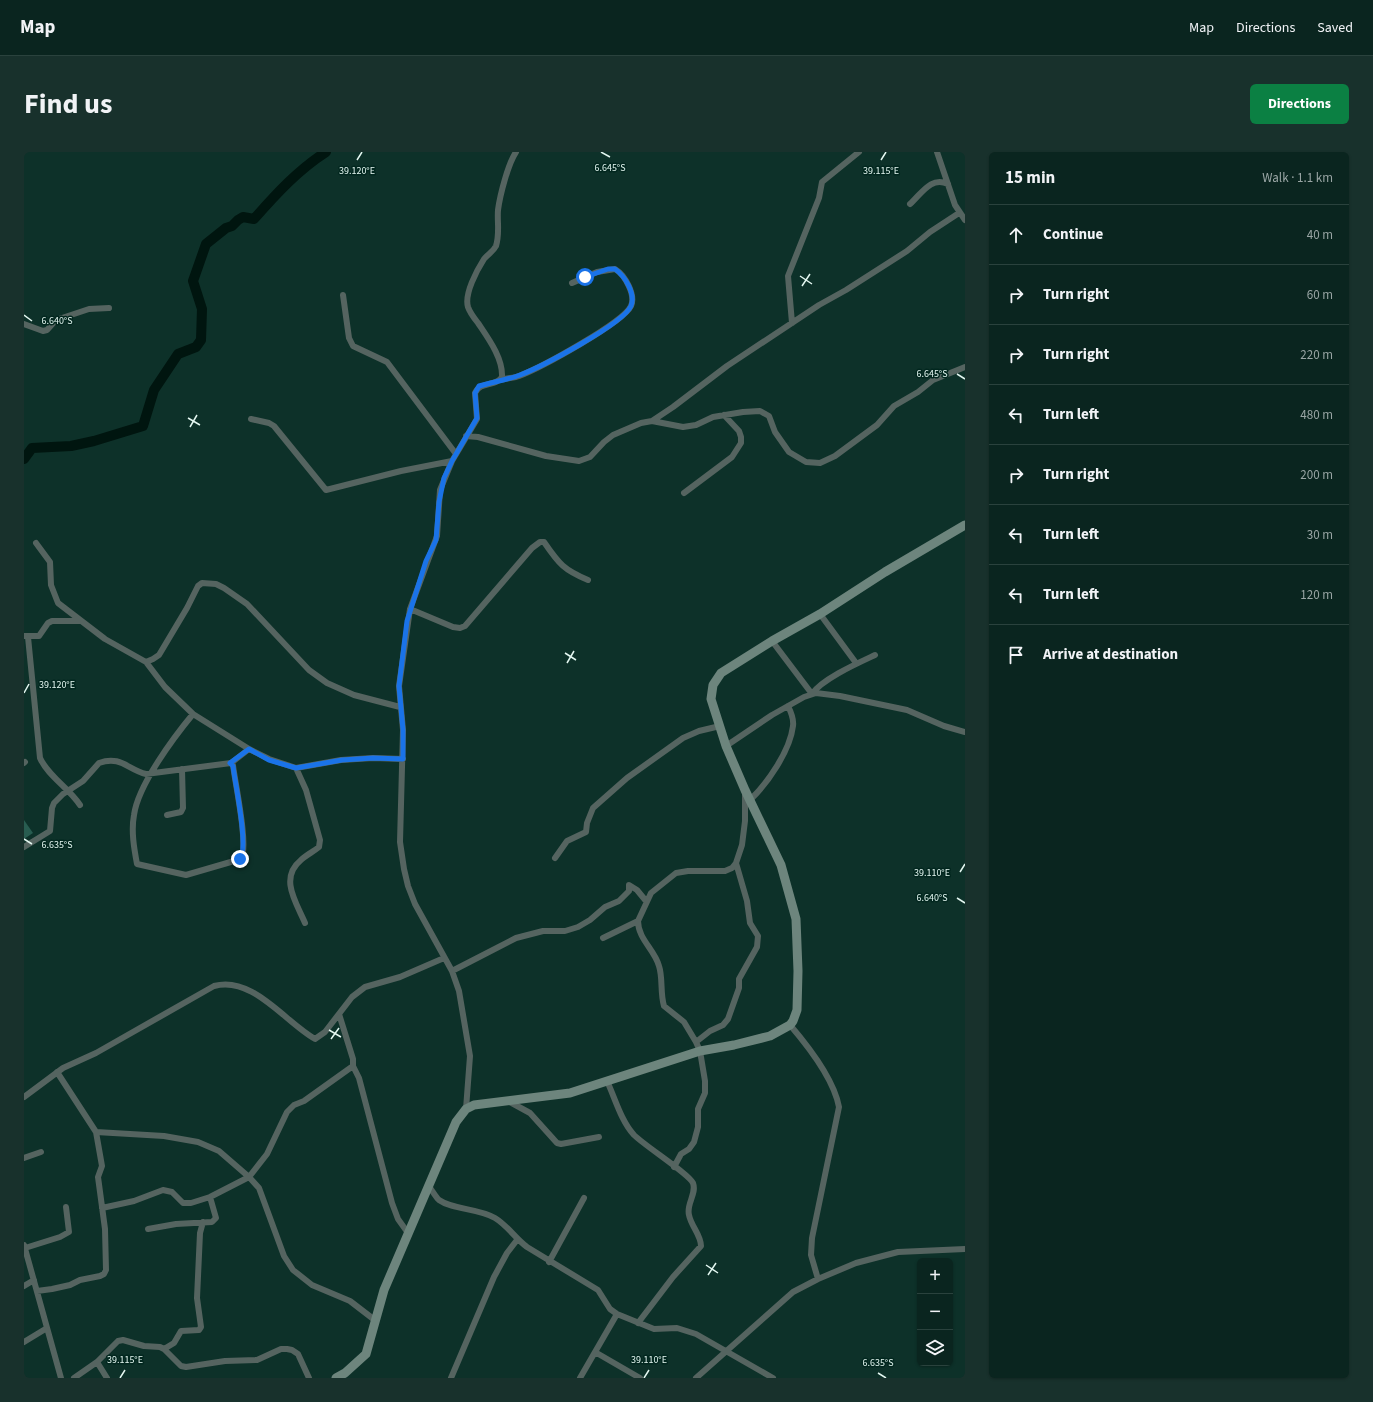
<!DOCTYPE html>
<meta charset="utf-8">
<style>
:root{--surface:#0a251f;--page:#18312c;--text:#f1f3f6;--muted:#99a5a4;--line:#2a423d;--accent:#0b8043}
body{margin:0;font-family:"Source Sans 3",sans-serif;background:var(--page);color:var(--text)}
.controls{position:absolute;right:12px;bottom:12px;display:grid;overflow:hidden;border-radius:6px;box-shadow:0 1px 3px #0004}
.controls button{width:36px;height:36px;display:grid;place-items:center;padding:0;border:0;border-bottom:1px solid var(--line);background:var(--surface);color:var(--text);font:20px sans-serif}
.stop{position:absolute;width:12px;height:12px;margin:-9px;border:3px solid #1a73e8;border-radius:50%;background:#fff}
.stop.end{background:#1a73e8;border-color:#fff;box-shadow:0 1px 4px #0008}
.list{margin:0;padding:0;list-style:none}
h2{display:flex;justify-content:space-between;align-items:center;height:52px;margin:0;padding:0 16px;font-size:17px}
h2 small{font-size:13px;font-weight:400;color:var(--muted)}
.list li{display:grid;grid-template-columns:26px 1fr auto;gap:12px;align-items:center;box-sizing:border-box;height:60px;padding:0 16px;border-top:1px solid var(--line)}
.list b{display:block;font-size:15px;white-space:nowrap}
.list em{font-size:13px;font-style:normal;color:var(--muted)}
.icon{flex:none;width:22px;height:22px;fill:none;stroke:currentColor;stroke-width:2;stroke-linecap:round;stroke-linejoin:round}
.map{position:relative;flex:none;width:941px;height:1226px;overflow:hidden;border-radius:6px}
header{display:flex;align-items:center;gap:24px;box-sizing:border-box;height:56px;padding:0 20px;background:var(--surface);border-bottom:1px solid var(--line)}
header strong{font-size:19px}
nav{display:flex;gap:22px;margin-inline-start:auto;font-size:14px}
.intro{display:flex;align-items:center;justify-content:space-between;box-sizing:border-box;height:96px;padding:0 24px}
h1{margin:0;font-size:28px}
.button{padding:10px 18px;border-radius:6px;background:var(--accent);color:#fff;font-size:14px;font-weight:700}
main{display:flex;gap:24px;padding:0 24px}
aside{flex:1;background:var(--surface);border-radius:6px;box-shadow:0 1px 3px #0004}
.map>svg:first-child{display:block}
.green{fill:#285c50}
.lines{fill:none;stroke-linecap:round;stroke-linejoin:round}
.river{stroke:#00150f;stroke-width:10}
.street{stroke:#556460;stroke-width:6}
.secondary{stroke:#6d857d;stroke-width:9}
.route{stroke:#1a73e8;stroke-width:5}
.ticks{fill:none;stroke:#e3f6f0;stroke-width:1.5}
.ticks-label{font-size:10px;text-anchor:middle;fill:#e3f6f0;stroke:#02271f;stroke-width:3;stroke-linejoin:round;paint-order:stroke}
</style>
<header>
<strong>Map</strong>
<nav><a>Map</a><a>Directions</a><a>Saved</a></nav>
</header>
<div class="intro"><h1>Find us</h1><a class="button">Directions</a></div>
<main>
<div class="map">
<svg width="941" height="1226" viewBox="0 0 941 1226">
<rect width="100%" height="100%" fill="#0d3129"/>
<!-- green -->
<path class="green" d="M0 668 9 681 0 687Z"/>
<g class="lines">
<!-- river -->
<path class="river" d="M0 307 8 296 47 294 70 289 119 274 130 238 154 202 172 195 177 188 178 157 169 129 182 92 202 76 208 74 214 68 219 65 230 67C252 42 274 18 302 0"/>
<!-- street -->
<path class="street" d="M913 0 931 53 941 68
M886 52C898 41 907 24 924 32
M319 143 325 186 329 194 363 210 432 302
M768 171 764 124 795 46 798 30 835 0
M0 172 19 179 23 178 32 168 65 157 85 156
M477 228C483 226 490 226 495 224 516 216 599 171 607 154 612 143 601 123 591 117L573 120 548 131
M227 267 245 271 250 274 302 338 377 319 428 309
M628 269 649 255 703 214 795 153 822 138 883 99 906 80 935 61
M442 284 454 285 522 304 555 309 566 305 580 290 589 283 617 271 628 269 659 275 672 273 689 265 719 260 736 259 745 264 751 280 765 300 782 310 796 311 811 304 853 273 870 254 894 240 909 228 941 215
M660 341 708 305 717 291V285L715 279 700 263
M12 391 26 410 27 433 34 451 81 487 122 510 141 535 169 562 225 597
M386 457 429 475 436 476 441 474 508 396 516 390H520C535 412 540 418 564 428
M796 462 832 511
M0 484H15L24 471 28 469H56
M4 485 16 606C24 624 45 636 56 653
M748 489 788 542C798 527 834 511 851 503
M122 510 129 507 135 503 163 456 174 434 178 431 192 432 200 436 223 452 285 518 303 531 330 543 376 555
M169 562C150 585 114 633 110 663 107 679 110 696 113 712L162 723 217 707C225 695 211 631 209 613L207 611
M702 594 748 563 780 545 792 541 816 544 883 558 920 574 941 580
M0 611 1 610
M272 616 282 638 296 688 295 695C289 700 282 703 277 708 255 726 272 750 281 771
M726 648C743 632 766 599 769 574 770 567 767 560 764 554
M143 663 157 660 159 656 158 617
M0 695 26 679 28 656 30 651 39 642 59 629 75 611C97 603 104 618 122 622L207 611 225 597 245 607 272 616 317 608 349 606 379 607
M531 706 543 689 562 680 563 671 569 656 603 626 659 586 675 579 696 574
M579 786 614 769
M428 819 492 786 519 779H541L554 775 566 768 581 755 595 749 605 739V733L613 738 622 749
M315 862 329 907V914L335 926 368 1051 374 1067 384 1081
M766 873C784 894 810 928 815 955L788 1086 787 1103 794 1127
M672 890 686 879 699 873 704 867 715 836V827L733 795 734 784 726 771 723 749 712 711
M583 929C591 946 597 969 610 983 621 994 665 1022 669 1031 673 1042 662 1052 665 1063 667 1074 677 1083 677 1094L649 1125 614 1171
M0 945 39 916 72 901 190 834C228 823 261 870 291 887L301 880 328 845 341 835 376 825 420 806
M484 949 506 961 533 991 537 992 575 985
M442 957 446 904 435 839 428 819 391 752 384 734 380 717 376 690 379 578 375 534 386 457 413 384 416 338 428 309 453 267 451 241C456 229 472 235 478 225 479 206 464 186 454 171 450 166 446 161 444 155 440 142 453 118 460 107 464 102 469 100 472 94 476 81 473 70 474 58 476 43 484 12 492 0
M72 980 140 984 174 990 195 999 225 1025 235 1036 260 1104 269 1118 288 1133 326 1149 352 1169
M0 1006 17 1000
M650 1015 657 1002 665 997 670 990 674 975V957L681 941V929L676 899 672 890 660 870 640 854C636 841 639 826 635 814 631 798 614 787 614 769L627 741 652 721 664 719H701L708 716 712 711 718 693 721 669V639
M404 1033C408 1038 411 1044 415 1048 429 1058 454 1056 471 1066 484 1074 491 1086 503 1095L574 1138 586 1157 593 1162 630 1177 653 1176 672 1182 749 1226
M78 1056 110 1049 139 1038 148 1040 159 1051H167L186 1045 225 1025 243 1002 263 960 270 953 280 949 329 914
M124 1077 152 1072 188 1070 192 1066 186 1045
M0 1093 37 1226
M1 1096 36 1085 45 1080 42 1055
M525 1110 560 1046
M0 1134 10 1128
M13 1139 28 1137 46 1133 56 1128 76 1124 80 1122 82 1118 81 1077 74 1025 78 1014 72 980 33 920
M0 1190 23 1176
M140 1197 150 1191 157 1179 175 1178 177 1175 173 1146 176 1081 179 1070
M571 1200 616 1226
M73 1210 83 1226
M50 1226 73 1210 94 1189 99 1188 120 1194 136 1195 140 1197 157 1214 162 1215 201 1209 233 1208 257 1197H263L268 1198 274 1202 285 1226
M427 1226 470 1125 483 1101 493 1088
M556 1226 593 1162
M672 1226 769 1140 794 1127 832 1111 874 1100 941 1097"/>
<!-- secondary -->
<path class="secondary" d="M312 1226 321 1221 342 1202 360 1138 432 970 442 957 450 953 546 941 676 899 710 893 746 884 766 873 769 869 773 858 774 819 772 767 757 713 721 638 702 594 687 547 689 533 697 521 748 489 796 462 861 420 941 373"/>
</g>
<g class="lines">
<!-- route -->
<path class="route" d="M216 707C225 695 211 631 209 614L206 611 225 597 245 608 272 616 318 608 349 606 379 607V578L375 534 383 469 402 409 412 388 415 350 420 326 428 309 453 266 451 241 455 234C468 230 483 228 496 223 517 215 599 172 607 154 612 142 601 124 591 117H584L561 125"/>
</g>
<!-- ticks -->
<path class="ticks" d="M577 0 586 5M333 8 338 0M857 8 862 0M776 124 788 132M778 134 786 122M0 163 8 169M933 222 941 227M164 266 176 273M166 275 173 263M541 501 552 508M543 511 550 499M0 541 5 532M0 687 8 692M936 720 941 712M933 746 941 751M305 878 317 885M307 887 315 876M682 1113 694 1121M684 1123 692 1111M854 1221 862 1226M96 1226 101 1218M620 1226 625 1218"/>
<g class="ticks-label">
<text x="586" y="19">6.645°S</text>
<text x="333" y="22">39.120°E</text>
<text x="857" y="22">39.115°E</text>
<text x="33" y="172">6.640°S</text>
<text x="908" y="225">6.645°S</text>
<text x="33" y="536">39.120°E</text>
<text x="33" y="696">6.635°S</text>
<text x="908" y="724">39.110°E</text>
<text x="908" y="749">6.640°S</text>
<text x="101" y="1211">39.115°E</text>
<text x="625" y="1211">39.110°E</text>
<text x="854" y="1214">6.635°S</text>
</g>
</svg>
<div class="controls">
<button>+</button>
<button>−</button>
<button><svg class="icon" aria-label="layers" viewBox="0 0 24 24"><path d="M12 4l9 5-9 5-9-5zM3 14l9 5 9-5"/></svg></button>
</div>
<div class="stop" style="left:561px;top:125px"></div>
<div class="stop end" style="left:216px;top:707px"></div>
</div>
<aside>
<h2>15 min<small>Walk · 1.1 km</small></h2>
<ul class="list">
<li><svg class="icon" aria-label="ahead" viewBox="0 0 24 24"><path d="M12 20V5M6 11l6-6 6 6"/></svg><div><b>Continue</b></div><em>40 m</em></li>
<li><svg class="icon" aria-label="right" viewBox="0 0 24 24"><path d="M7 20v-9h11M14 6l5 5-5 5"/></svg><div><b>Turn right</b></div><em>60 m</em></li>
<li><svg class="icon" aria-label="right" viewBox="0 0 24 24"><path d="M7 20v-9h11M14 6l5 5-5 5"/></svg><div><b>Turn right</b></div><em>220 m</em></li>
<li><svg class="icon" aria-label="left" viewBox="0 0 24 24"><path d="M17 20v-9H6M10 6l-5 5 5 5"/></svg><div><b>Turn left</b></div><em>480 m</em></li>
<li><svg class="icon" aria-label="right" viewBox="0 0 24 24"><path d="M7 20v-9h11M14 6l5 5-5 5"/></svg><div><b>Turn right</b></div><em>200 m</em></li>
<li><svg class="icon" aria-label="left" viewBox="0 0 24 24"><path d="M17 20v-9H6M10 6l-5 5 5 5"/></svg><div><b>Turn left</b></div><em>30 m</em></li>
<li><svg class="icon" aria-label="left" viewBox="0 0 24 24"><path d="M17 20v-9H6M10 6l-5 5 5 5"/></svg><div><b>Turn left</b></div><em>120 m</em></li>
<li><svg class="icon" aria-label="arrive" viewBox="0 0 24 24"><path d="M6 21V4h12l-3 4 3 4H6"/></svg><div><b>Arrive at destination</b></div></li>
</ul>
</aside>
</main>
